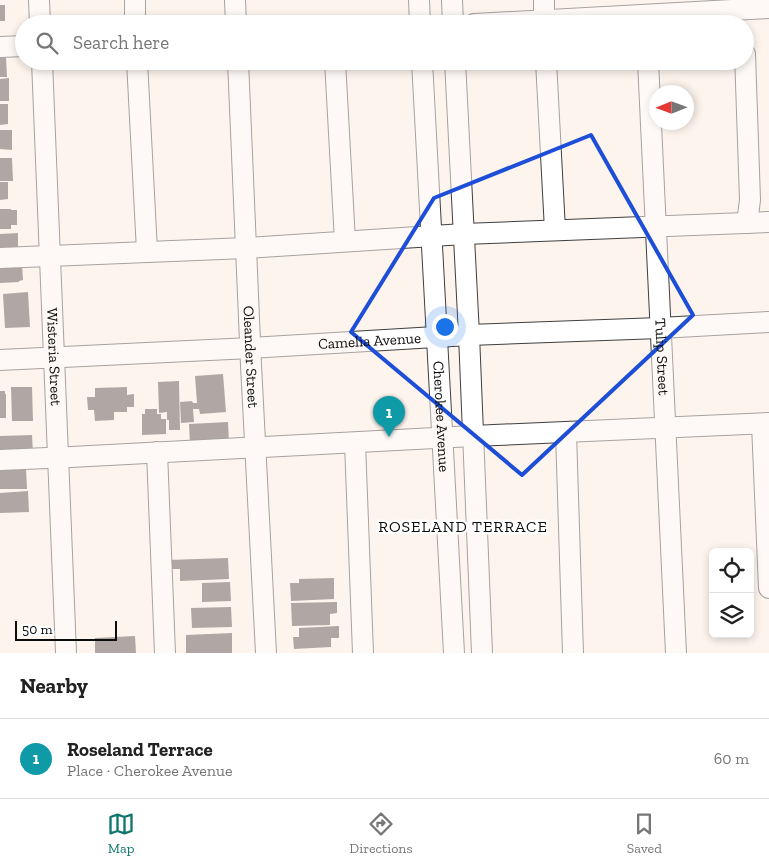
<!DOCTYPE html>
<meta charset="utf-8">
<style>
:root{--surface:#fff;--page:#f6f6f6;--text:#222;--muted:#767676;--line:#e0e0e0;--accent:#0f766e}
body{margin:0;font-family:"Zilla Slab",serif;background:var(--page);color:var(--text)}
.controls{position:absolute;right:15px;bottom:15px;display:grid;overflow:hidden;border-radius:8px;box-shadow:0 2px 8px #0003}
.controls button{width:45px;height:45px;display:grid;place-items:center;padding:0;border:0;border-bottom:1px solid var(--line);background:var(--surface);color:var(--text);font:25px sans-serif}
.compass{position:absolute;left:649px;top:85px;width:45px;height:45px;border-radius:50%;background:var(--surface);box-shadow:0 2px 8px #0003;rotate:269deg}
.scale{position:absolute;left:15px;bottom:12px;width:102px;box-sizing:border-box;padding-left:5px;border:2px solid #0c0c0c;border-top:0;font-size:14px;line-height:18px;white-space:nowrap;color:#0c0c0c;-webkit-text-stroke:4px #fff;paint-order:stroke}
.you{position:absolute;left:444px;top:326px;width:18px;height:18px;margin:-12px;border:4px solid #fff;border-radius:50%;background:#1a73e8;box-shadow:0 0 0 8px #1a73e833}
.badge{display:grid;place-items:center;width:32px;height:32px;border-radius:50%;background:var(--accent);color:#fff;font-size:16px;font-weight:700}
.pin{position:absolute;translate:-50% -41px;filter:drop-shadow(0 1px 2px #0008)}
.pin::after{content:'';position:absolute;top:26px;width:18px;height:15px;background:inherit;clip-path:polygon(0 0,100% 0,50% 100%)}
.list{margin:0;padding:0;list-style:none}
h2{display:flex;justify-content:space-between;align-items:center;height:65px;margin:0;padding:0 20px;font-size:21px}
h2 small{font-size:16px;font-weight:400;color:var(--muted)}
.list li{display:grid;grid-template-columns:32px 1fr auto;gap:15px;align-items:center;box-sizing:border-box;height:80px;padding:0 20px;border-top:1px solid var(--line)}
.list b{display:block;font-size:19px;white-space:nowrap}
.list p{margin:0;font-size:16px;white-space:nowrap;color:var(--muted)}
.list em{font-size:16px;font-style:normal;color:var(--muted)}
.icon{flex:none;width:28px;height:28px;fill:none;stroke:currentColor;stroke-width:2;stroke-linecap:round;stroke-linejoin:round}
.map{position:relative;flex:none;width:769px;height:653px;overflow:hidden}
.search{position:absolute;background:var(--surface);box-shadow:0 2px 8px #0003;left:15px;right:15px;top:15px;height:55px;display:flex;align-items:center;gap:12px;box-sizing:border-box;padding:0 18px;border-radius:28px;color:var(--muted);font-size:19px}
.sheet{height:145px;background:var(--surface)}
nav{display:flex;justify-content:space-around;align-items:center;box-sizing:border-box;height:70px;border-top:1px solid var(--line);background:var(--surface);font-size:14px;color:var(--muted)}
nav a{display:grid;justify-items:center;gap:2px}
nav .on{color:var(--accent)}
.map>svg:first-child{display:block}
.building{fill:#534a4a}
.lines{fill:none;stroke-linecap:round;stroke-linejoin:round}
.minor-casing{stroke:#3f3f3f;stroke-width:22}
.minor{stroke:#fff;stroke-width:20}
.marked{fill:none;stroke:#1d4ed8;stroke-width:4;stroke-linejoin:round}
.labels{text-anchor:middle;stroke-width:5;stroke-linejoin:round;paint-order:stroke}
.street-label{font-size:15px;fill:#0c0c0c;stroke:#fff}
.neighbourhood-label{font-size:16px;letter-spacing:1px;fill:#0c0c0c;stroke:#fff}
</style>
<div class="map">
<svg width="769" height="653" viewBox="0 0 769 653">
<rect width="100%" height="100%" fill="#fdf4ee"/>
<!-- building -->
<path class="building" d="M0 5H5V21H0Z
M0 58H6L7 77H0Z
M9 78V101H0V79Z
M0 104H8V124L0 125Z
M0 130H12V150L0 149Z
M0 158H12L13 181H0Z
M0 182H8V199L0 200Z
M0 209H11V210H17V225H11V229H0Z
M18 233V252H0V234Z
M0 263 22 264 23 280 19 281V282L0 283Z
M28 292 30 327 5 328 3 294Z
M223 374 226 412 200 414 199 409H193L194 422 181 423 180 402 192 401 193 403H197L195 376Z
M179 381 180 430H169V420H167V412L159 413 158 382Z
M11 387H32L33 421H12Z
M127 387V395L134 394V407H127V412H114V420L95 421 94 410H88L87 397H95V388Z
M0 391H5V394H6V418H0Z
M145 409H157V414H161V419H166V434L142 435V414H145Z
M228 422 229 443 190 445 189 424Z
M32 435 33 454 0 455V436Z
M26 468 27 489H0V469Z
M28 491 29 512 0 513V493Z
M228 558 229 579 180 581V569H167V560Z
M334 578V599L291 601 290 583H299V579Z
M230 582 231 601 202 602V583Z
M337 602V613L330 614V625L292 626 291 603Z
M231 607 232 627 192 628 191 608Z
M339 626V638H331V647L294 649 293 637H299V628Z
M232 633V653H186V635Z
M135 636 136 653H95V638Z"/>
<g class="lines">
<!-- minor casing -->
<g class="minor-casing">
<g id="minor">
<path d="M39 0 40 24"/>
<path d="M135 0V24"/>
<path d="M235 0 236 24"/>
<path d="M419 0 420 24"/>
<path d="M452 0 453 24"/>
<path d="M544 0V24"/>
<path d="M474 24 769 8"/>
<path d="M0 47 24 46"/>
<path d="M745 54 750 200 747 223"/>
<path id="s1" d="M42 61 66 653"/>
<path d="M137 61 147 251"/>
<path id="s2" d="M238 61 251 365 266 653"/>
<path d="M335 61 345 241"/>
<path id="s3" d="M422 61 454 653"/>
<path d="M455 61 469 335 482 653"/>
<path d="M546 61 555 230"/>
<path id="s4" d="M648 61 676 653"/>
<path d="M0 258 246 248 464 234 769 222"/>
<path id="s5" d="M0 360 251 348 469 335 660 328 769 322"/>
<path d="M762 424 769 588"/>
<path d="M566 433 573 653"/>
<path d="M355 443 363 653"/>
<path d="M157 452 165 653"/>
<path d="M0 460 71 457 473 436 769 423"/>
</g>
</g>
<!-- minor -->
<use href="#minor" class="minor"/>
</g>
<!-- marked area -->
<path d="M0 0H769V653H0ZM591 135 693 315 522 475 351 332 434 198Z" fill="#fdf4ee" fill-opacity=".55" fill-rule="evenodd"/>
<path class="marked" d="M591 135 693 315 522 475 351 332 434 198Z"/>
<g class="labels">
<!-- street labels -->
<g class="street-label">
<text dy="5" stroke="none"><textPath href="#s5" startOffset="370">Camelia Avenue</textPath></text>
<text dy="5" stroke="none"><textPath href="#s1" startOffset="296">Wisteria Street</textPath></text>
<text dy="5" stroke="none"><textPath href="#s2" startOffset="296">Oleander Street</textPath></text>
<text dy="5" stroke="none"><textPath href="#s4" startOffset="296">Tulip Street</textPath></text>
<text dy="5" stroke="none"><textPath href="#s3" startOffset="356">Cherokee Avenue</textPath></text>
</g>
<!-- neighbourhood labels -->
<g class="neighbourhood-label">
<text x="463" y="532">ROSELAND TERRACE</text>
</g>
</g>
</svg>
<div class="controls">
<button><svg class="icon" aria-label="locate" viewBox="0 0 24 24"><circle cx="12" cy="12" r="6"/><path d="M12 2v4M12 18v4M2 12h4M18 12h4"/></svg></button>
<button><svg class="icon" aria-label="layers" viewBox="0 0 24 24"><path d="M12 4l9 5-9 5-9-5zM3 14l9 5 9-5"/></svg></button>
</div>
<svg class="compass" viewBox="-18 -18 36 36"><path d="M0-13l5 13h-10z" fill="#e53935"/><path d="M0 13l5-13h-10z" fill="#767676"/></svg>
<div class="scale">50 m</div>
<div class="you"></div>
<div class="pin badge" style="left:389px;top:437px;background:#0f9aa8">1</div>
<div class="search"><svg class="icon" aria-label="search" viewBox="0 0 24 24"><circle cx="10" cy="10" r="6"/><path d="M15 15l6 6"/></svg>Search here</div>
</div>
<section class="sheet">
<h2>Nearby<small></small></h2>
<ul class="list">
<li><span class="badge" style="background:#0f9aa8">1</span><div><b>Roseland Terrace</b><p>Place · Cherokee Avenue</p></div><em>60 m</em></li>
</ul>
</section>
<nav>
<a class="on"><svg class="icon" aria-label="map" viewBox="0 0 24 24"><path d="M3 6l6-2 6 2 6-2v14l-6 2-6-2-6 2zM9 4v14M15 6v14"/></svg>Map</a>
<a><svg class="icon" aria-label="directions" viewBox="0 0 24 24"><path d="M12 3l9 9-9 9-9-9zM9 14v-3h6M13 9l2 2-2 2"/></svg>Directions</a>
<a><svg class="icon" aria-label="saved" viewBox="0 0 24 24"><path d="M7 4h10v16l-5-4-5 4z"/></svg>Saved</a>
</nav>
